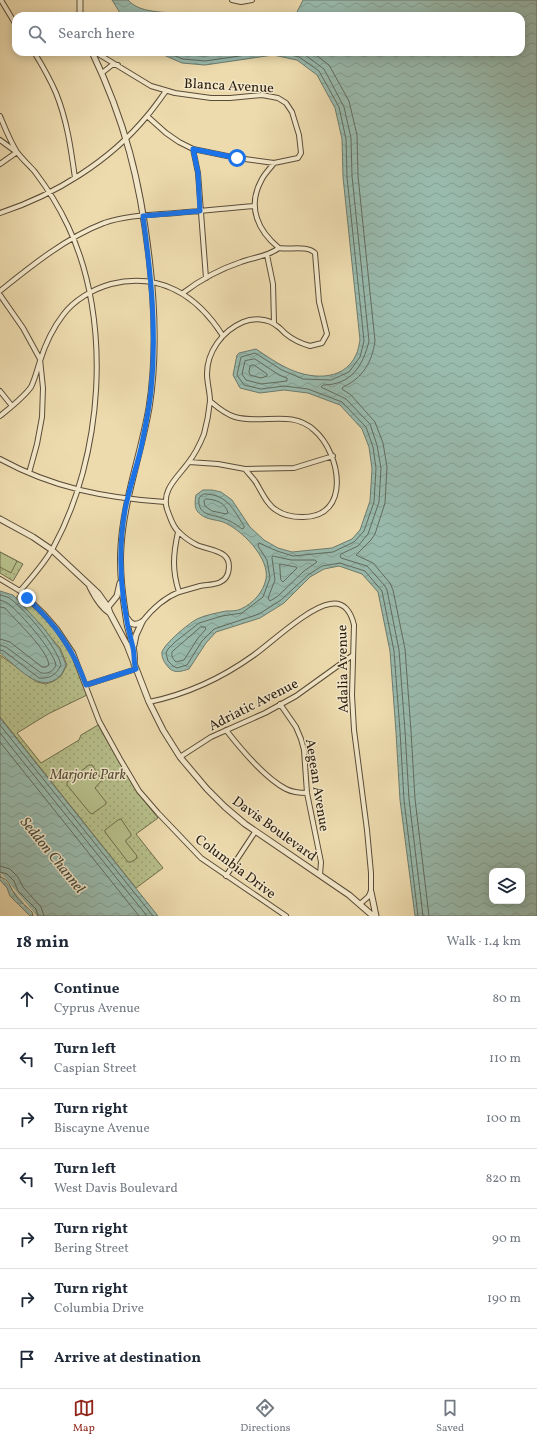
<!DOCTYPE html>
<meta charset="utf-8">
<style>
:root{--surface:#fff;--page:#f2f2f3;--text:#1f2937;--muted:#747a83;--line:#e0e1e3;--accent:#8f2418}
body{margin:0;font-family:Vollkorn,serif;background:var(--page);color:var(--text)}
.controls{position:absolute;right:12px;bottom:12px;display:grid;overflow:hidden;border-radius:8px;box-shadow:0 2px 10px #0003}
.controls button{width:36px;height:36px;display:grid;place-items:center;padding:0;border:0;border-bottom:1px solid var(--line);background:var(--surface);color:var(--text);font:20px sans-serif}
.stop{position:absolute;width:12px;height:12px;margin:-9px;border:3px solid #1a73e8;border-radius:50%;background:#fff}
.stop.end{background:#1a73e8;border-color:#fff;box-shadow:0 1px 4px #0008}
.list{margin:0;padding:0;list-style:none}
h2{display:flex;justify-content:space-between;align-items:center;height:52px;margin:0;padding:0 16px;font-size:17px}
h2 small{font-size:13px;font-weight:400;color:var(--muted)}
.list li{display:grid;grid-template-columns:26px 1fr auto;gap:12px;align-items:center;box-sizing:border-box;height:60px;padding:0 16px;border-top:1px solid var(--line)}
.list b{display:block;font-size:15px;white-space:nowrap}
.list p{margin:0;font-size:13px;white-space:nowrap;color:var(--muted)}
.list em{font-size:13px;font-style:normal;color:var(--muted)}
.icon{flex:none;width:22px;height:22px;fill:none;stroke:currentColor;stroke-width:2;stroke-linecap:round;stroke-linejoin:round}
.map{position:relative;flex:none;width:537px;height:916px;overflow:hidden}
.search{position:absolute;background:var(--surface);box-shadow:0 2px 10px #0003;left:12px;right:12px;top:12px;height:44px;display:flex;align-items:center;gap:10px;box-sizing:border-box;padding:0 14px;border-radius:12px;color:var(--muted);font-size:15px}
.sheet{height:472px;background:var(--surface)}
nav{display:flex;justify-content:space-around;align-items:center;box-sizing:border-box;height:56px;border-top:1px solid var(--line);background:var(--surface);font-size:11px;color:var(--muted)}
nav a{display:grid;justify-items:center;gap:2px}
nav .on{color:var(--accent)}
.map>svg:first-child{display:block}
.grass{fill:url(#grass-dots);stroke:#706e4e}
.pitch{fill:#b7c08b;stroke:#706e4e}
.water{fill:url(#water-waves);stroke:#6c7b6f;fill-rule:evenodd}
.pier{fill:#eddbae}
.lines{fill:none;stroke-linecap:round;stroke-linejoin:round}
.shore{stroke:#616c5f;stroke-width:1}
.minor-casing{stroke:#5a4c38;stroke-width:6}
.tertiary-casing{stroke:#5a4c38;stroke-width:7}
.minor{stroke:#f3e8ca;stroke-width:4}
.tertiary{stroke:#f3e8ca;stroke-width:5}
.route{stroke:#1a73e8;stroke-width:5}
.labels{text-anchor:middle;stroke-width:3;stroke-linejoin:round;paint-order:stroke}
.street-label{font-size:14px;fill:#291c10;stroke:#f3e8ca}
.park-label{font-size:14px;font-style:italic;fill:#544d35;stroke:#f3e8ca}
.water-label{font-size:15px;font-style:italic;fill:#4b4c3f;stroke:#f3e8ca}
</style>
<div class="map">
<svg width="537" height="916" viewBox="0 0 537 916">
<defs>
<pattern id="grass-dots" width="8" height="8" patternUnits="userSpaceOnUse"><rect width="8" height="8" fill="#b7c08b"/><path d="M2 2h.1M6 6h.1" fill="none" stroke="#9da477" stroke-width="1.8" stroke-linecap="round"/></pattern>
<pattern id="water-waves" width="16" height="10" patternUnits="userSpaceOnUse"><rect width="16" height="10" fill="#99bbae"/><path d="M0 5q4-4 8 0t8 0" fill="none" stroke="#84a095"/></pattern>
</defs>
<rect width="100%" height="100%" fill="#eddbae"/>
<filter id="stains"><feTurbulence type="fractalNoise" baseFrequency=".005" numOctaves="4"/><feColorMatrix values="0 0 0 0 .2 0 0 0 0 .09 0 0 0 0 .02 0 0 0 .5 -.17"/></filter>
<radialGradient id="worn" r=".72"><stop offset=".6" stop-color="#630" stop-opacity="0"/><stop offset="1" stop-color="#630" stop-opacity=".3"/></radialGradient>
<!-- grass -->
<path class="grass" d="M0 552 23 564 13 581 0 573Z
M19 594C39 612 59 630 71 654 78 667 82 682 87 695L48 714 17 733 41 763 79 740 81 735 98 725 137 792 158 818 136 834 163 868 136 888 0 717V655L37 682 46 684 54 681 61 676 67 665 60 648 16 598Z"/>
<!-- pitch -->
<path class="pitch" d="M0 552 17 561 11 573 0 567Z
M89 765H92L102 780 95 788 106 802V804L92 814 90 813 67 785V782Z
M121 819 131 834V836L126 840V842L137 856 136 859 131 862H128L105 832V830L118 820Z"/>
<!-- water -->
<path class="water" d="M112 0H128C142 16 171 10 191 16H122Z
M303 0H537V916H415L400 800 396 732 390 651 378 592 362 574 339 566 324 569 310 577 284 603 260 618 216 632 206 643 189 669C182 671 175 674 169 668 166 665 161 658 162 652 165 643 188 624 197 619 205 615 217 613 226 611 231 611 237 611 241 609 253 603 263 593 266 579 270 558 241 529 223 522 214 519 205 520 198 512 194 508 195 500 196 495L203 490H212L221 492 232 500 250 527 264 540 278 548 292 552 332 548 352 539 360 530 370 501 372 469 369 447 362 429 340 405 308 393 284 390 260 393 240 388 233 375 237 355 239 353 256 349C265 355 275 362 285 367 308 379 343 383 356 355 358 351 359 345 360 340L343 177 342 139 335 108 317 75 297 60 273 55 205 65 182 63 157 52H521V16H293L297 12ZM492 871H522V901H492Z
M0 591 13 595 42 626 60 650 66 665C64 668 63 673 60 676 40 696 16 665 0 653Z
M0 718 158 916H30L10 896 7 888 0 880Z"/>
<!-- pier -->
<path class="pier" d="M0 872 37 916H34L25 905 21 906 24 903 14 891 10 894 13 890 3 878 0 880 2 877Z"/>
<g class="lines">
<!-- shore -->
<path class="shore" d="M165 52 183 59 205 61 267 52
M178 52C197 59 218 55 237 52
M279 52 299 57 319 71 339 107 346 139 347 177 364 341 360 357 349 372 331 380 303 379 282 370 255 353 241 357 237 375 244 385 261 389 284 386 308 389 342 402 366 427 373 447 376 468 374 502 364 531 354 542 333 552 293 556 277 551 259 543 258 546 267 560 270 578 263 597 242 613 222 616 199 623 175 642 168 649 166 653 168 661 173 666 177 668 187 665 202 641 214 629 259 614 281 600 308 575 322 566 340 563 365 571 382 591 394 651 400 731 404 800 418 916
M301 52 324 69 344 107 351 138 352 176 369 341C363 366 351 385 323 385L321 387 346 399 370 424 377 445 381 468 379 502 368 534 358 546 341 554 340 556 341 558 367 566 385 586 387 590 399 650 405 731 409 799 423 916
M312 52 329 65 349 101 357 135 358 176 375 341C372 362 363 378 343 387L342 389 351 395 375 422 383 443 387 467 385 503 375 534 371 540 356 555 373 563 390 583 393 590 405 649 411 731 415 799 429 916
M255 359 279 375 287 378V381L261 384 246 380 242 374 245 361Z
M254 365 267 374V376L261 378 250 375 249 372 250 366Z
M204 494C227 494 233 509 244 526V528L242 529C236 524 229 520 222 518 210 514 197 515 199 498Z
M206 499C215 499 226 503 228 513L226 514 212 511 205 506 204 501Z
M273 556 291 560H315L317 562 304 571 278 596 270 601 268 598 275 580 272 558Z
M280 564 296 567 297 568 283 582 281 580Z
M0 595C4 596 9 597 12 600 27 612 57 647 61 665 56 675 50 679 39 678L4 651 0 650
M0 600C3 601 6 602 9 604 21 614 53 650 56 665 53 672 48 674 41 673L6 647 0 645
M0 607 5 608C16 621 47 649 49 665L46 667H42L10 642 0 639
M201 627H205L206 629 198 638 184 660 176 662C173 659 171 656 172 652Z
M0 725 153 916
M0 733 147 916
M0 742 139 916
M0 866 10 869 18 877 23 887 41 907 44 916
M0 872 7 874 14 881 18 891 36 909 38 916
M0 877C9 879 10 887 14 893 18 900 26 906 32 912L33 916"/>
<!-- minor casing -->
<g class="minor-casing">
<path id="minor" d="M1 0 16 25
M232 0 241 2 252 0
M34 52C42 65 50 79 56 93 67 120 71 149 75 178
M95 52 151 86 175 93 211 98H230L262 95 278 98 286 103 292 112 299 135 301 153 298 158 274 163 237 158 193 149 179 142 166 133 147 116
M102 73 112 65H118
M0 116C5 128 10 141 17 152 22 159 29 165 35 172 48 189 59 207 68 226 113 321 103 457 53 548 44 564 32 577 20 591
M0 140 15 151
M193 149 198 173 206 278
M0 164 17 152
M0 213C55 195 110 161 147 116 154 108 160 99 166 91
M267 255 273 284 274 323
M0 291C31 266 67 237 104 223 127 215 152 215 176 213 203 211 229 208 255 206
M183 293C200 280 220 269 241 262 254 257 267 257 279 248
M0 295 23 328 40 359 43 388 42 417 37 444 29 473
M0 391 12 406
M0 416C11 407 23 398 31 387 35 379 37 370 40 361 45 345 53 328 63 315 74 300 93 289 111 284 160 272 197 295 223 336
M0 459C53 488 105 498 165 502
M189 462 218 464 245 469C248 473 252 477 255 481 261 490 266 504 276 510 283 515 294 517 302 517 352 518 341 453 314 430 291 409 262 425 235 417 225 414 217 407 210 401
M245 469 294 468 333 456
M178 532C173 555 172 570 179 592
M0 579 20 591 44 614 57 629 73 653 99 721 120 759 139 791 158 813 201 858 286 916
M142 622C152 609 164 598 179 592 186 590 193 588 200 586 210 584 224 586 228 573 234 550 211 551 197 545 191 542 185 538 180 533 173 528 170 517 167 509 161 490 178 477 188 463 195 454 200 444 204 434 207 423 209 412 210 401 210 392 207 383 207 374 207 352 222 331 243 322 253 318 268 318 277 326 281 328 283 332 286 334 292 339 303 344 310 346L322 343 327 334 319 302 315 253C307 245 290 250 279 248 258 231 247 207 261 181 264 174 270 169 274 163
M86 685 136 669
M149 702C188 694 222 678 254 655 272 642 309 607 330 604 344 601 351 612 354 625L352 695 354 730 367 830 371 873V892L368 897 360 904
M280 704 296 727 301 739 304 750 307 793 321 862 320 875
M226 730C240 748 265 778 286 789 292 792 299 793 307 793
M180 757 211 737 265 713 296 696 353 655
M226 876 255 832"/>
</g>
<!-- tertiary casing -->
<g class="tertiary-casing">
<path id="tertiary" d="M80 0V16
M92 52C125 121 140 181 149 257 155 307 157 358 149 408 141 454 124 499 121 546 119 572 123 599 127 624 130 638 136 650 134 664
M0 519 33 537 52 550 98 593 108 607 110 613 127 645 149 702 163 730 180 757 207 789 225 807 245 824 349 895 373 916
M90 587C95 597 101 608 110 613
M108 607 117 596 120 583
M127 618C131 625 135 626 142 622
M134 645 136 635 142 622
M371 892 376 916"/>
</g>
<!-- minor -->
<use href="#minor" class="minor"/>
<!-- tertiary -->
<use href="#tertiary" class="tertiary"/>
</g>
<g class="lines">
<!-- route -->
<path class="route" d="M27 598C56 625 72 647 86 685L136 669C133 662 135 655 133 648 121 603 117 556 125 510 129 489 136 469 141 448 145 429 149 410 151 391 157 332 151 274 143 216L200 211 198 173 193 149 237 158"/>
</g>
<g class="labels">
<!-- street labels -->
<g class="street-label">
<text transform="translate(229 85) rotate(3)" y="5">Blanca Avenue</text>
<text transform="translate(342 669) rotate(-91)" y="5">Adalia Avenue</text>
<text transform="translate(253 704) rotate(-27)" y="5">Adriatic Avenue</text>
<text transform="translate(318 785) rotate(81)" y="5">Aegean Avenue</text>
<text transform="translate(275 828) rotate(36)" y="5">Davis Boulevard</text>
<text transform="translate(236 866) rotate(37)" y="5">Columbia Drive</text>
</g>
<!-- park labels -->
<g class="park-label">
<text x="88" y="779">Marjorie Park</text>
</g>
<!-- water labels -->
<g class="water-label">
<text transform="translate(53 855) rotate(51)" y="5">Seddon Channel</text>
</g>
</g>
<rect width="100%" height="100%" filter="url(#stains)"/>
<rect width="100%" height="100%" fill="url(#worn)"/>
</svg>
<div class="controls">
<button><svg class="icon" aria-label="layers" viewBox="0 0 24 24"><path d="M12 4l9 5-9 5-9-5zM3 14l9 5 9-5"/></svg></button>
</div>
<div class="stop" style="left:237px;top:158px"></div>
<div class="stop end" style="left:27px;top:598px"></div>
<div class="search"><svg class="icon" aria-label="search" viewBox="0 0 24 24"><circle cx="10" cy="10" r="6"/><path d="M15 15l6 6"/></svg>Search here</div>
</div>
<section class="sheet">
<h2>18 min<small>Walk · 1.4 km</small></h2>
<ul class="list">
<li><svg class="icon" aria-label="ahead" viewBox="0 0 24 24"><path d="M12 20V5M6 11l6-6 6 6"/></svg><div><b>Continue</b><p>Cyprus Avenue</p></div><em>80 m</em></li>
<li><svg class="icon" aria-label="left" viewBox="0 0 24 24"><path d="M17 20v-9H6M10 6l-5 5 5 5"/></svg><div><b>Turn left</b><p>Caspian Street</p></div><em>110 m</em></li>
<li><svg class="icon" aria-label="right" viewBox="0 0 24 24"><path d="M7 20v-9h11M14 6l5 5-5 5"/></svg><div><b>Turn right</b><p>Biscayne Avenue</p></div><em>100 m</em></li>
<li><svg class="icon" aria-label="left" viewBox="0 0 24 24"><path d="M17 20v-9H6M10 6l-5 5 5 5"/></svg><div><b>Turn left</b><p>West Davis Boulevard</p></div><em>820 m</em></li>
<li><svg class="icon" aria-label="right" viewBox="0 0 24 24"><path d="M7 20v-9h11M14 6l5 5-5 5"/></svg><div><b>Turn right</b><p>Bering Street</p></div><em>90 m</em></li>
<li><svg class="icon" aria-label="right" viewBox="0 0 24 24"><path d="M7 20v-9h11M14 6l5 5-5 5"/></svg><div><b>Turn right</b><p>Columbia Drive</p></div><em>190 m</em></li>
<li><svg class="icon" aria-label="arrive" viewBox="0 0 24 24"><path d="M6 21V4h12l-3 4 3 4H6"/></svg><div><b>Arrive at destination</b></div></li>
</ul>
</section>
<nav>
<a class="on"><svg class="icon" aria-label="map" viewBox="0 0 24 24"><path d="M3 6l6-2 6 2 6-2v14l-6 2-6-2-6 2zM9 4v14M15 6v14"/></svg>Map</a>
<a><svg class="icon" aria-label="directions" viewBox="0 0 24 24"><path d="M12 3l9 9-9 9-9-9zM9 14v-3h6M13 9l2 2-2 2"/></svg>Directions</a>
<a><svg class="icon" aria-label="saved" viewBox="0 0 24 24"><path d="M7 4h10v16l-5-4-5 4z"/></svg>Saved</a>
</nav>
